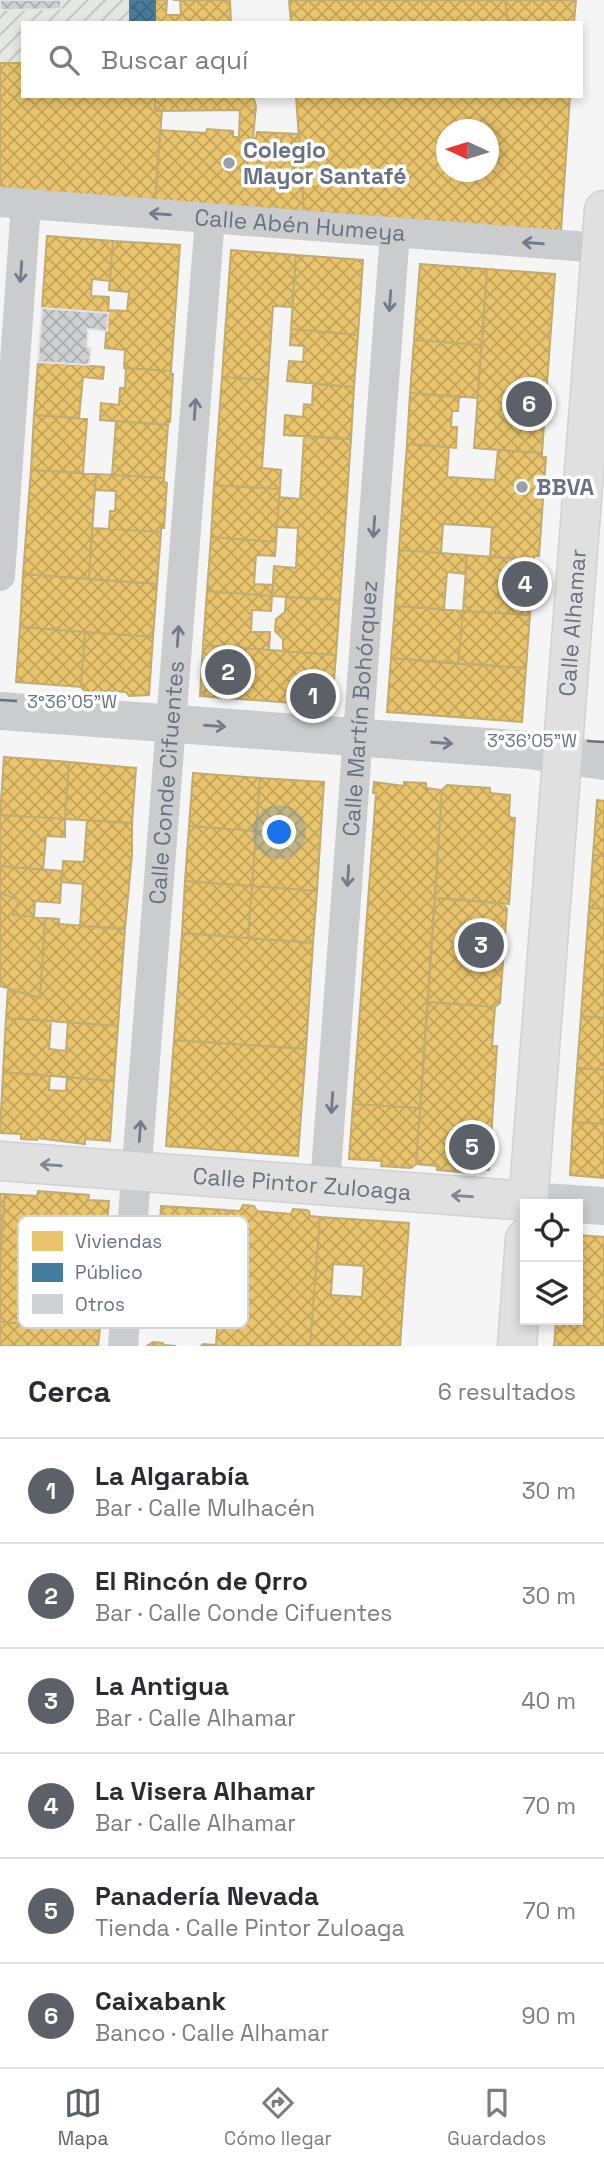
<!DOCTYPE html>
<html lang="es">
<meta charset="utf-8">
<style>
:root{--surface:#fff;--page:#f2f2f3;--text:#2b2b33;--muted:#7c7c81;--line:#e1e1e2;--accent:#5c6069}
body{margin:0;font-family:"Space Grotesk",sans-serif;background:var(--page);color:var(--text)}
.controls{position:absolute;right:21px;bottom:21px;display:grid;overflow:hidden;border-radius:0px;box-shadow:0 4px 10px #0003}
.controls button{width:63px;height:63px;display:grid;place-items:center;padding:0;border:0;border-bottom:2px solid var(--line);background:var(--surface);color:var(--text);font:35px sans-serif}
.compass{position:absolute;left:436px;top:119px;width:63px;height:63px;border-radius:50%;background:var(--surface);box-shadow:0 4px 10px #0003;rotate:274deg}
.you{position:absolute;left:280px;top:833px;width:24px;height:24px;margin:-18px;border:5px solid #fff;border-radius:50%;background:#1a73e8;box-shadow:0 0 0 10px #1a73e833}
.badge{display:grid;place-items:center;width:46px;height:46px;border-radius:50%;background:var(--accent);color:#fff;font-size:23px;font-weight:700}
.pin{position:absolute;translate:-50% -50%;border:4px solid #fff;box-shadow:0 2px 7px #0006}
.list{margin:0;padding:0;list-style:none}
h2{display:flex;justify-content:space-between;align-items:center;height:91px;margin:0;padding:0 28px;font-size:30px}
h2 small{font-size:23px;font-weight:400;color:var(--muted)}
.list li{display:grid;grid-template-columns:46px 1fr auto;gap:21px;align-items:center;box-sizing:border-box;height:105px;padding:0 28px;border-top:2px solid var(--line)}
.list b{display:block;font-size:26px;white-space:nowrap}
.list p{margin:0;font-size:23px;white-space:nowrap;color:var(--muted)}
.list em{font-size:23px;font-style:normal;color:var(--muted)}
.icon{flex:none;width:38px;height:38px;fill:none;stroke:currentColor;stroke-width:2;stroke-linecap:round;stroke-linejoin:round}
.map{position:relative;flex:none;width:604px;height:1346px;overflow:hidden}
.search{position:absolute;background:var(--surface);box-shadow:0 4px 10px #0003;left:21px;right:21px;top:21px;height:77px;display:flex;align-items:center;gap:18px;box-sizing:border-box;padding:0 24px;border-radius:0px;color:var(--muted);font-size:26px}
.sheet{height:721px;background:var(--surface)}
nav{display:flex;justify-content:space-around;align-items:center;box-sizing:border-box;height:98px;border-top:2px solid var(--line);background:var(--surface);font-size:19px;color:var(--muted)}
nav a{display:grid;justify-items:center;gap:4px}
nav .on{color:var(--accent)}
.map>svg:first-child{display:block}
.garden{fill:url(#garden-furrows)}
.homes{fill:url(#homes-cross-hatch);stroke:#c2ab71;stroke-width:2;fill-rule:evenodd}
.public{fill:url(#public-cross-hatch);stroke:#507895;stroke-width:2}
.building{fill:url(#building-cross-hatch);stroke:#e4e4e4;stroke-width:2}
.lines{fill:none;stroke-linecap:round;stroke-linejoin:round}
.secondary-casing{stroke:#d1d2d3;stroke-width:41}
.minor{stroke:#cbccce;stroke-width:30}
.tertiary{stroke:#cbccce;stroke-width:38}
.secondary{stroke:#e0e0e1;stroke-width:38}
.oneway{stroke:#727b8a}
.oneway2{stroke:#808895}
.ticks{fill:none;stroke:#687282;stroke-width:2.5}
.poi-dot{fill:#99a0aa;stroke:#fff;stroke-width:2.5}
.labels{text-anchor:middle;stroke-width:7;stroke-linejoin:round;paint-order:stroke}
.poi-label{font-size:23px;font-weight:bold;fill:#687282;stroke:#fff;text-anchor:start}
.street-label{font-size:23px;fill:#687282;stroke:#fff}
.key{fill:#fff;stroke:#d2d5da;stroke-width:2}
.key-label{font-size:19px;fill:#687282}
.ticks-label{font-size:18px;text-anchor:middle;fill:#687282;stroke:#fff;stroke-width:7;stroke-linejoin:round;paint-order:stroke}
</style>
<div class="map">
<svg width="604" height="1346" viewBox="0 0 604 1346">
<defs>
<pattern id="garden-furrows" width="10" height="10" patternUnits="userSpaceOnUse" patternTransform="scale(1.75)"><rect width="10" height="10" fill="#e4e8e3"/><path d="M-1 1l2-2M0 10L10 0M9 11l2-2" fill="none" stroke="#bdc0bd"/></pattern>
<pattern id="homes-cross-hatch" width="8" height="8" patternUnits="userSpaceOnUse" patternTransform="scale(1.75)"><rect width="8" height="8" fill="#e9c46a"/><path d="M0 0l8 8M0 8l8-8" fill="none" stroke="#c1a45d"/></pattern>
<pattern id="public-cross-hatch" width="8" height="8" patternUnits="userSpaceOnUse" patternTransform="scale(1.75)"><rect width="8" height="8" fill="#457b9d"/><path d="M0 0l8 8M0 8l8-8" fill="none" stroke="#3c6580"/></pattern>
<pattern id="building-cross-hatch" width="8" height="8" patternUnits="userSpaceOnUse" patternTransform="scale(1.75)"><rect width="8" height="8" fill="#cfd0d1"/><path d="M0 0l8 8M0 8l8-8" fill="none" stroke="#acadaf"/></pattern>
</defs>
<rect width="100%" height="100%" fill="#f5f5f5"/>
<!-- garden -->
<path class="garden" d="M61 0H130V23H23V63H0V10L61 9Z"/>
<!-- homes -->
<path class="homes" d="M155 0H167L166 15H181L180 0H173H230L231 23H155Z
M289 0H505L508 23H291Z
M505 0H576L574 23H508Z
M0 63H23V96H155V111L162 110 155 200 0 188Z
M155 96H253L256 106 253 138H256L257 132 299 134 304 211 155 200 160 130 206 133 207 129 233 131V137H239L240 110 155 111Z
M296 96H570L561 231 304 211ZM447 130H489V172H447Z
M47 236 113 241 110 281 92 279 91 296 109 297 108 313 42 308Z
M113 241 180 245 171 371 124 368 125 350 105 348 108 310 127 311 129 292 109 290Z
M231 250 296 255 292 307 273 306 268 380 222 377Z
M296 255 363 260 358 335 291 329Z
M420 264 487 269 482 345 414 340Z
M487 269 555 274 542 453 474 448Z
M291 329 358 335 354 387 287 381 289 361 303 362 304 346 290 345Z
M414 340 482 345 477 398 410 393Z
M38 362 104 367 103 379 83 377 79 418 34 415Z
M126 368 171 371V374H173L170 422H168V425L100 420 101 403 119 405 120 388H125Z
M222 377 268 380 262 468 281 470 280 489 214 485Z
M313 384 354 387 351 439 284 435 285 415 303 417 304 404 312 405Z
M410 393 459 397 458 411H452L451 427H457L456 448 407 444Z
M34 415 87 419 83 473 31 470Z
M116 421 168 425 164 478 112 475Z
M304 437 351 439 340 600 272 596 274 566 296 568 298 528 277 527 279 497 300 499Z
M407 444 449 447 447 477 495 480 498 450 542 453V457H546L539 556H534V560L490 557 492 527 443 524 441 553 399 550Z
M31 470 96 474 89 579 23 574Z
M96 474 164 478V482L167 483 164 528H161V532L109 529 110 511H115L116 491 95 490Z
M214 485 280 489 276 542 211 537Z
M92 528 161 532 157 584 89 579Z
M211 537 276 542 275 556 256 555 254 584 273 585 272 596 207 591Z
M399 550 467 555 465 574 447 572 444 609 395 606Z
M467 555 534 560 530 615 463 611Z
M23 574 157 584 153 637 20 627Z
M207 591 272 596 271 611 252 610 251 632H270L269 650 203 645Z
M286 597 340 600 336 655 283 651V639L275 631 276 619 285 612Z
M395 606 463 611 458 664 391 658Z
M463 611 530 615 526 668 458 664Z
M20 627 85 632 81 687 16 682Z
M85 632 153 637 149 695 129 696 126 692 105 691 101 694 86 692 81 687Z
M203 645 336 655 332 706 200 696Z
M391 658 526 668 522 722 387 712Z
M4 757 69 762 65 819 0 815Z
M69 762 136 768 132 823 65 819Z
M193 773 260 778 256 831 189 826Z
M260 778 324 782 317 891 252 886Z
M374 782 404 786V782L426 783V788L442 790 420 1108 353 1104 376 793H373Z
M447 785 490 788V793L510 795 509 817 515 818 509 904 435 898 442 790Z
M597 800 604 801V856L593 855Z
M0 815 65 819V837L46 836 43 870 0 866Z
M87 820 132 823V854L125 929 80 926 83 884 62 882 63 861 84 862Z
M189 826 256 831 252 886 185 881Z
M593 855 604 856V909L589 908Z
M0 866 62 871 60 903 35 901 34 917 13 915 19 900 0 893Z
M185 881 252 886 248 938 182 933Z
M252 886 317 891 313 943 248 938Z
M0 893 19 900 13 915 45 918 40 998 0 986Z
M435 898 503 903 507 909 500 1003 495 1007 428 1002Z
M589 908 604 909V1018L581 1016Z
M45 918 59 919V924L125 929 118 1026 6 1018 8 989 40 998Z
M182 933 313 943 306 1049 174 1040Z
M428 1002 495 1007 492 1046H497L489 1170 471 1168V1173L437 1170V1166L416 1164Z
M581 1016 604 1018V1070L577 1068Z
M6 1018 51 1021 49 1049 66 1051 68 1022 118 1026 114 1081 3 1072Z
M174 1040 306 1049 298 1156 166 1146Z
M577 1068 604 1070V1124L573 1122Z
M3 1072 50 1076 49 1090 66 1091 67 1077 114 1081 110 1141 85 1139V1144L37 1138V1140L21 1139V1134L0 1133Z
M353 1104 420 1108 416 1164 411 1168 381 1166 382 1161 349 1159Z
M573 1122 604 1124V1178L570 1175Z
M38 1191 89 1195 88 1200 109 1201 103 1275H109L107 1298 102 1297 100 1329 0 1322V1262L5 1194 37 1196Z
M0 1194H5L0 1262Z
M243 1205 254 1206 257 1211 291 1214 293 1209 306 1210 309 1211 310 1216 320 1217 310 1346H201L203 1344 216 1345 226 1210 240 1211Z
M161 1206 226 1210 223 1252 195 1250 194 1265 222 1267 219 1311 172 1308V1312L154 1311Z
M320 1217 409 1223 400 1346H310ZM333 1264 364 1266 362 1297 331 1295Z
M578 1235 604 1237V1346H554L556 1320H578Z
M0 1322 100 1329 98 1346H0Z
M153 1342 163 1343 164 1345 176 1346H147Z"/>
<!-- public -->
<path class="public" d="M130 0H155V23H130Z"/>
<!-- building -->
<path class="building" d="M0 0H61V9L0 10Z
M42 308 108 313 107 331 88 329 87 347 91 348 89 365 38 362Z"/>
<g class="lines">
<!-- secondary casing -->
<g class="secondary-casing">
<g id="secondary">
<path id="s4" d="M0 1161 528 1201"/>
<path id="s5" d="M528 1204 604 210"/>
<path d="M517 1346 525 1239"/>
</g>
</g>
<!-- minor -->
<g class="minor">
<path id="s1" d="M0 202 601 248"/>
<path d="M0 576 26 204"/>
<path id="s2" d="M325 1185 395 232"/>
<path id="s3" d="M123 1346 210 218"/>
</g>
<!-- tertiary -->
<path class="tertiary" d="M0 711 529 750 604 761
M528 1201 604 1206"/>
<!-- secondary -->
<use href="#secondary" class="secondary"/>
</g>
<!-- one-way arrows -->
<defs><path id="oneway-shaft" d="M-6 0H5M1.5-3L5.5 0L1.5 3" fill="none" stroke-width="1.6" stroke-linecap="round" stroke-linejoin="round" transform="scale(1.75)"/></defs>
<g class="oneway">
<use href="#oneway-shaft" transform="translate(160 214) rotate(-176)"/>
<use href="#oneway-shaft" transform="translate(533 243) rotate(-176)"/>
<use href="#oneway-shaft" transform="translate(21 272) rotate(94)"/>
<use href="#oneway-shaft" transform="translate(390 301) rotate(94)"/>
<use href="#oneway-shaft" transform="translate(195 409) rotate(-86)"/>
<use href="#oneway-shaft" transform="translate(374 527) rotate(94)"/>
<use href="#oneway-shaft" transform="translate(178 636) rotate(-86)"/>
<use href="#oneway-shaft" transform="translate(215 726) rotate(4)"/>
<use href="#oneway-shaft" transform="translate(442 743) rotate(4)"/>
<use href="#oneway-shaft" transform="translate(348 876) rotate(94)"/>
<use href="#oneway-shaft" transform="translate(332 1103) rotate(94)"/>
<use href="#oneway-shaft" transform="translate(140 1131) rotate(-86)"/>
</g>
<g class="oneway2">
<use href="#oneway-shaft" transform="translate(51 1165) rotate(-176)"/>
<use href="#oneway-shaft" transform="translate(462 1196) rotate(-176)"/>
</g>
<!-- ticks -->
<path class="ticks" d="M0 700 17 701M587 741 604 742"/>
<!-- markers -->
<g class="poi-dot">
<circle cx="229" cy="163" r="7"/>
<circle cx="522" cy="487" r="7"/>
</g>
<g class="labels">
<!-- poi labels -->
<g class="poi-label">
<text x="243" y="158">Colegio<tspan x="243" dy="26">Mayor Santafé</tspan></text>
<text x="536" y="495">BBVA</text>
</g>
<!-- street labels -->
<g class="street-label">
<text dy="8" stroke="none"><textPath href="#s1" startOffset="301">Calle Abén Humeya</textPath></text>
<text dy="8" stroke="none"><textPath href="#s5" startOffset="583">Calle Alhamar</textPath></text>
<text dy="8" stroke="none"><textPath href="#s2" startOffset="478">Calle Martín Bohórquez</textPath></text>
<text dy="8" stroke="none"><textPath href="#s3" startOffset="565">Calle Conde Cifuentes</textPath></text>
<text dy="8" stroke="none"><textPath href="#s4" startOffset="303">Calle Pintor Zuloaga</textPath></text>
</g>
</g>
<!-- legend -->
<rect x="18" y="1216" width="230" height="112" rx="10" class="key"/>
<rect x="32" y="1231" width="31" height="20" fill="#e9c46a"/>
<rect x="32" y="1263" width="31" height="19" fill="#457b9d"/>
<rect x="32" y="1294" width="31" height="20" fill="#cfd0d1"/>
<g class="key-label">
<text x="75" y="1248">Viviendas</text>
<text x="75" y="1279">Público</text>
<text x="75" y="1311">Otros</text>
</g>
<g class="ticks-label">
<text x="72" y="708">3°36'05"W</text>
<text x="532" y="747">3°36'05"W</text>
</g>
</svg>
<div class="controls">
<button><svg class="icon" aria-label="locate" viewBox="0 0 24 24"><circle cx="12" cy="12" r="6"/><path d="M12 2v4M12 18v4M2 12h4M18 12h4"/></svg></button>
<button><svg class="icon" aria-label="layers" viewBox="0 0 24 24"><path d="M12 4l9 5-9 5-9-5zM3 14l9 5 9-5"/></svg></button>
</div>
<svg class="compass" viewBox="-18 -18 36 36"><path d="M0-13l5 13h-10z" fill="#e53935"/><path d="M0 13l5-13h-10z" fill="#7c7c81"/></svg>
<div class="you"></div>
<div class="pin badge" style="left:313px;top:696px">1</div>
<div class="pin badge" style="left:228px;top:672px">2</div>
<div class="pin badge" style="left:481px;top:945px">3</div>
<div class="pin badge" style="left:525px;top:584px">4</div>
<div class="pin badge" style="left:472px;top:1147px">5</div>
<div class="pin badge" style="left:529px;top:404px">6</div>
<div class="search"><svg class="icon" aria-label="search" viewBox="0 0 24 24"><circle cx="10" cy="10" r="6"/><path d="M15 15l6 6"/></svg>Buscar aquí</div>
</div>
<section class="sheet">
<h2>Cerca<small>6 resultados</small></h2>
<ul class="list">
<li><span class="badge">1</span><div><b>La Algarabía</b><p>Bar · Calle Mulhacén</p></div><em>30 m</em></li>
<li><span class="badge">2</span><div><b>El Rincón de Qrro</b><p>Bar · Calle Conde Cifuentes</p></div><em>30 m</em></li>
<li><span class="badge">3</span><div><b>La Antigua</b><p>Bar · Calle Alhamar</p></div><em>40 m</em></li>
<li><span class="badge">4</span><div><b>La Visera Alhamar</b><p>Bar · Calle Alhamar</p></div><em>70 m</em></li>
<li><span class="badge">5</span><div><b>Panadería Nevada</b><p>Tienda · Calle Pintor Zuloaga</p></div><em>70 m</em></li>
<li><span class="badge">6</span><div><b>Caixabank</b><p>Banco · Calle Alhamar</p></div><em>90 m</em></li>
</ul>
</section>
<nav>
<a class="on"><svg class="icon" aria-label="map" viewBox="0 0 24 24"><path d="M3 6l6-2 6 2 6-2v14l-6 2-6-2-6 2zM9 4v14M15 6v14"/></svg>Mapa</a>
<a><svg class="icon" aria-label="directions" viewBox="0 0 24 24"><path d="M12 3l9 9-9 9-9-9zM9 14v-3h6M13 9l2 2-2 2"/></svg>Cómo llegar</a>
<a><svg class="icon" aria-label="saved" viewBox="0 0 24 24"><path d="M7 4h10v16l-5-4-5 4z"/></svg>Guardados</a>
</nav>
